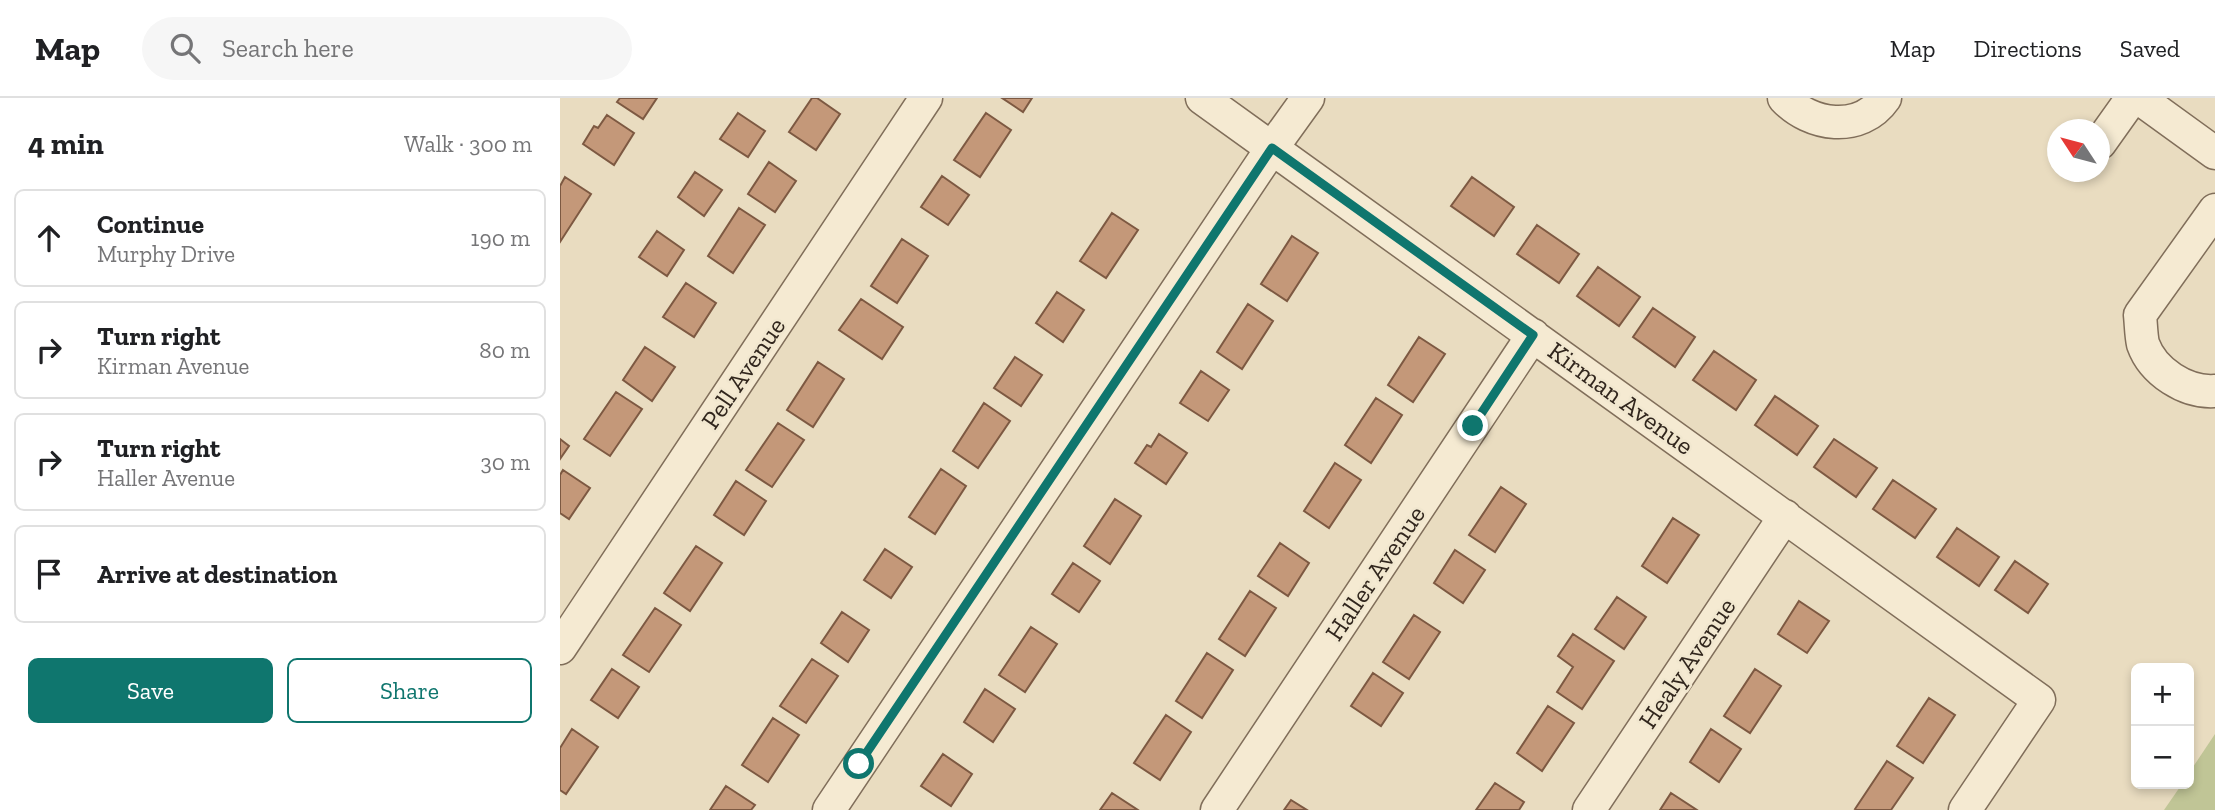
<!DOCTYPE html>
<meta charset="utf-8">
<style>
:root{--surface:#fff;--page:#f6f6f6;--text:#202124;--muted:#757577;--line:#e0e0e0;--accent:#0f766e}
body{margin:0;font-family:"Zilla Slab",serif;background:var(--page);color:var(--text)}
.controls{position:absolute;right:21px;bottom:21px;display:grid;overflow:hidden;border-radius:10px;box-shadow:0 4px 10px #0003}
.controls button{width:63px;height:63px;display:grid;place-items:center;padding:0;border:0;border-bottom:2px solid var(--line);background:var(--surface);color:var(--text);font:35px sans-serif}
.compass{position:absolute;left:1487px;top:21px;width:63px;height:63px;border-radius:50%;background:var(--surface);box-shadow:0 4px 10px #0003;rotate:306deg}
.stop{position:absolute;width:21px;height:21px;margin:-16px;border:5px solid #0f766e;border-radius:50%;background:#fff}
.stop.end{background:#0f766e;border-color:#fff;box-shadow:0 2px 7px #0008}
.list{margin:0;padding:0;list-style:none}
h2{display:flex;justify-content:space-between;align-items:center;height:91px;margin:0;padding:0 28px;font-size:30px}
h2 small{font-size:23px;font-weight:400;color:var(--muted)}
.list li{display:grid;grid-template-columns:46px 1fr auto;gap:21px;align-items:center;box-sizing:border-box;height:98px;margin:0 14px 14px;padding:0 14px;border:2px solid var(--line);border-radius:10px}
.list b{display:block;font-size:26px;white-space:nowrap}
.list p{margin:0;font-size:23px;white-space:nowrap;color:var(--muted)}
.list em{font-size:23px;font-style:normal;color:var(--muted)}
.actions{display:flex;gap:14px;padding:21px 28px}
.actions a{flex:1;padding:16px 0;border:2px solid var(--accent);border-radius:10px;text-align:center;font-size:24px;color:var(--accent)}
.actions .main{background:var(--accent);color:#fff}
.icon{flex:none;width:38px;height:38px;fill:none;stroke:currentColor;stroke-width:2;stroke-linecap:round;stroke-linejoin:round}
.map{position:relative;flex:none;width:1655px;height:712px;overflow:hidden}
header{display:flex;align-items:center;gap:42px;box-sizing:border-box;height:98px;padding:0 35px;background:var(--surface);border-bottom:2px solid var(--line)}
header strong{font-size:33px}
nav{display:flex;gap:38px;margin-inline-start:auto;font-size:24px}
.search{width:490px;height:63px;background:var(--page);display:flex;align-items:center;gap:18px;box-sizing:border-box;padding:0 24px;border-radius:38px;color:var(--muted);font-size:26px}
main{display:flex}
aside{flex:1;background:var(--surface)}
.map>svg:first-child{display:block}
.green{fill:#c0c596}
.building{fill:#c49879;stroke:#7d5942;stroke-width:2}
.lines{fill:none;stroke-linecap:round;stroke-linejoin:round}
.minor-casing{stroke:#806e5a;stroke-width:35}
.minor{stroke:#f5ead2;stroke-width:32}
.route{stroke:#0f766e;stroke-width:9}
.labels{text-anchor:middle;stroke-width:5;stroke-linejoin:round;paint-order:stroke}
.street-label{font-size:26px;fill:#31261d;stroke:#f1e7cf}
</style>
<header>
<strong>Map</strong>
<div class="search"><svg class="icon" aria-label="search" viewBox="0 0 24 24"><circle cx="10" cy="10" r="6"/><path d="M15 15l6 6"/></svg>Search here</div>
<nav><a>Map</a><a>Directions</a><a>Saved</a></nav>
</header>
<main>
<aside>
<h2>4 min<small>Walk · 300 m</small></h2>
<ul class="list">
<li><svg class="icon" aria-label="ahead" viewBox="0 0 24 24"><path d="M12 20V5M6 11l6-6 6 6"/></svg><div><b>Continue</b><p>Murphy Drive</p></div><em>190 m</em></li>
<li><svg class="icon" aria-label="right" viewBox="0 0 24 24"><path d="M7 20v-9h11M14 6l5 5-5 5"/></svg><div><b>Turn right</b><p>Kirman Avenue</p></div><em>80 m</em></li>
<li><svg class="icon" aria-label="right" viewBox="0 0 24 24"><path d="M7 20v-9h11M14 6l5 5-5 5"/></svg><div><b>Turn right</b><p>Haller Avenue</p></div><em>30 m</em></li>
<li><svg class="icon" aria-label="arrive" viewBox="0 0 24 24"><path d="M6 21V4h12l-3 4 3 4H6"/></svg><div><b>Arrive at destination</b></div></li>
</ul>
<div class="actions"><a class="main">Save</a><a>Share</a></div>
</aside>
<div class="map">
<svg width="1655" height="712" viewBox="0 0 1655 712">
<rect width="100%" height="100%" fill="#e9dcc0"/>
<!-- green -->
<path class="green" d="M1655 636V712H1604L1622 686H1629V675Z"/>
<!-- building -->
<path class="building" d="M60 0H97L83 21 57 4Z
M252 0H257L280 16 256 52 229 34Z
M442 0H472L463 14Z
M178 15 205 33 188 59 160 41Z
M426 15 451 32 420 79 394 62Z
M47 17 74 35 54 67 23 46 34 28 38 30Z
M209 64 236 83 215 114 188 96Z
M135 74 162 92 144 118 118 99Z
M382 78 409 97 388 127 361 109Z
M5 79 31 96 0 144V88Z
M912 79 954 109 934 138 891 108Z
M179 110 205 127 173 175 148 158Z
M552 115 578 132 546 180 520 163Z
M977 127 1019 156 999 185 957 156Z
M97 133 124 152 107 178 79 159Z
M732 138 758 155 727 203 701 186Z
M342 141 368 158 337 205 311 188Z
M1038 169 1080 199 1059 228 1017 198Z
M126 185 156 205 134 239 103 219Z
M497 194 524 212 503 244 476 225Z
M301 201 343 229 322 261 279 232Z
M688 206 713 223 682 271 657 254Z
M1093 210 1135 239 1115 269 1073 239Z
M859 239 885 256 853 304 828 287Z
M85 249 115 269 92 303 63 282Z
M1154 253 1196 282 1176 312 1133 282Z
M455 259 482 277 461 308 434 290Z
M258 264 284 281 253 329 227 312Z
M641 273 669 292 648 323 620 305Z
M56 294 82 311 50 358 24 341Z
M1215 298 1258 328 1237 357 1195 327Z
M816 300 842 317 811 365 785 347Z
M424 305 450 323 418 370 393 353Z
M218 325 244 342 212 389 186 372Z
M599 336 627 355 606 386 575 365 587 347 591 349Z
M0 341 9 348 0 361Z
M1274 341 1317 370 1296 399 1254 369Z
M775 365 801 382 769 430 744 413Z
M381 371 406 388 375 436 349 419Z
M3 372 30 390 9 421 0 415V377Z
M1333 382 1376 411 1355 440 1313 411Z
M176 383 206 403 184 437 154 417Z
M941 389 966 406 935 454 909 437Z
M555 401 581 418 550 466 524 448Z
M1113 420 1139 437 1107 485 1082 468Z
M1397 430 1439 459 1419 488 1377 459Z
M720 445 749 465 728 498 698 478Z
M136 448 162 465 130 513 104 495Z
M325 451 352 469 331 500 304 482Z
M895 452 925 472 903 505 874 485Z
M1455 463 1488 486 1468 515 1435 492Z
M513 465 540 483 519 514 492 496Z
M690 493 716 510 685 558 659 541Z
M1057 499 1086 519 1064 551 1035 531Z
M1239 503 1269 523 1247 555 1218 536Z
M95 510 121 527 89 574 63 557Z
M282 514 309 532 288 564 261 545Z
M854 517 880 534 849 581 823 564Z
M471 529 497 546 465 594 439 577Z
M1013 536 1054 563 1022 611 997 594 1013 569 998 558Z
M647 555 673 572 642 620 616 603Z
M252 561 278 578 246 625 220 608Z
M52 571 79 589 58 620 31 602Z
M1195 571 1221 588 1190 635 1164 618Z
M813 575 843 595 821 628 791 608Z
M425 591 455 611 433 644 404 624Z
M1369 600 1395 617 1363 665 1337 648Z
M988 608 1014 625 982 673 957 655Z
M606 617 631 634 600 682 574 665Z
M213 620 239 637 208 684 182 667Z
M12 631 38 649 6 696 0 692V650Z
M1151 631 1181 651 1159 684 1130 664Z
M383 656 412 676 391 708 361 688Z
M1327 663 1353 680 1331 712H1297L1295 711Z
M935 685 964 704 959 712H916Z
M166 688 195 707 191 712H150Z
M552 695 578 712H540Z
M1111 695 1137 712H1100Z
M731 702 747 712H724Z"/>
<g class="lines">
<!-- minor casing -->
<g class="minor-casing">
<path id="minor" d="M642 0 1479 602 1405 712
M1224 0C1250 28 1300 36 1325 0
M1579 0 1655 55
M1540 45 1572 0
M1655 112 1580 217C1581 226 1581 237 1583 246 1593 274 1626 295 1655 293
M0 550 366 0
M269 712 712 50 748 0
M657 712 973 237
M1029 712 1225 418"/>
</g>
<!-- minor -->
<use href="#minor" class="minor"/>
</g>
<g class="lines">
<!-- route -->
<path class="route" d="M299 666 712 50 973 237 913 328"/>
</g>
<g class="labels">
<!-- street labels -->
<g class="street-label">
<text transform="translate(183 275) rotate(-56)" y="9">Pell Avenue</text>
<text transform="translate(1061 300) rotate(36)" y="9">Kirman Avenue</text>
<text transform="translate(815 475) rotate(-56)" y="9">Haller Avenue</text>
<text transform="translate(1127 565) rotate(-56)" y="9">Healy Avenue</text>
</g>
</g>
</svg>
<div class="controls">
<button>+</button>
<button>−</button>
</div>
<svg class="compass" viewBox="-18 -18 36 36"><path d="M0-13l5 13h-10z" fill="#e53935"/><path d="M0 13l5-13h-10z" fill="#757577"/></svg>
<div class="stop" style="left:299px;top:666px"></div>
<div class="stop end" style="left:913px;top:328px"></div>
</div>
</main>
